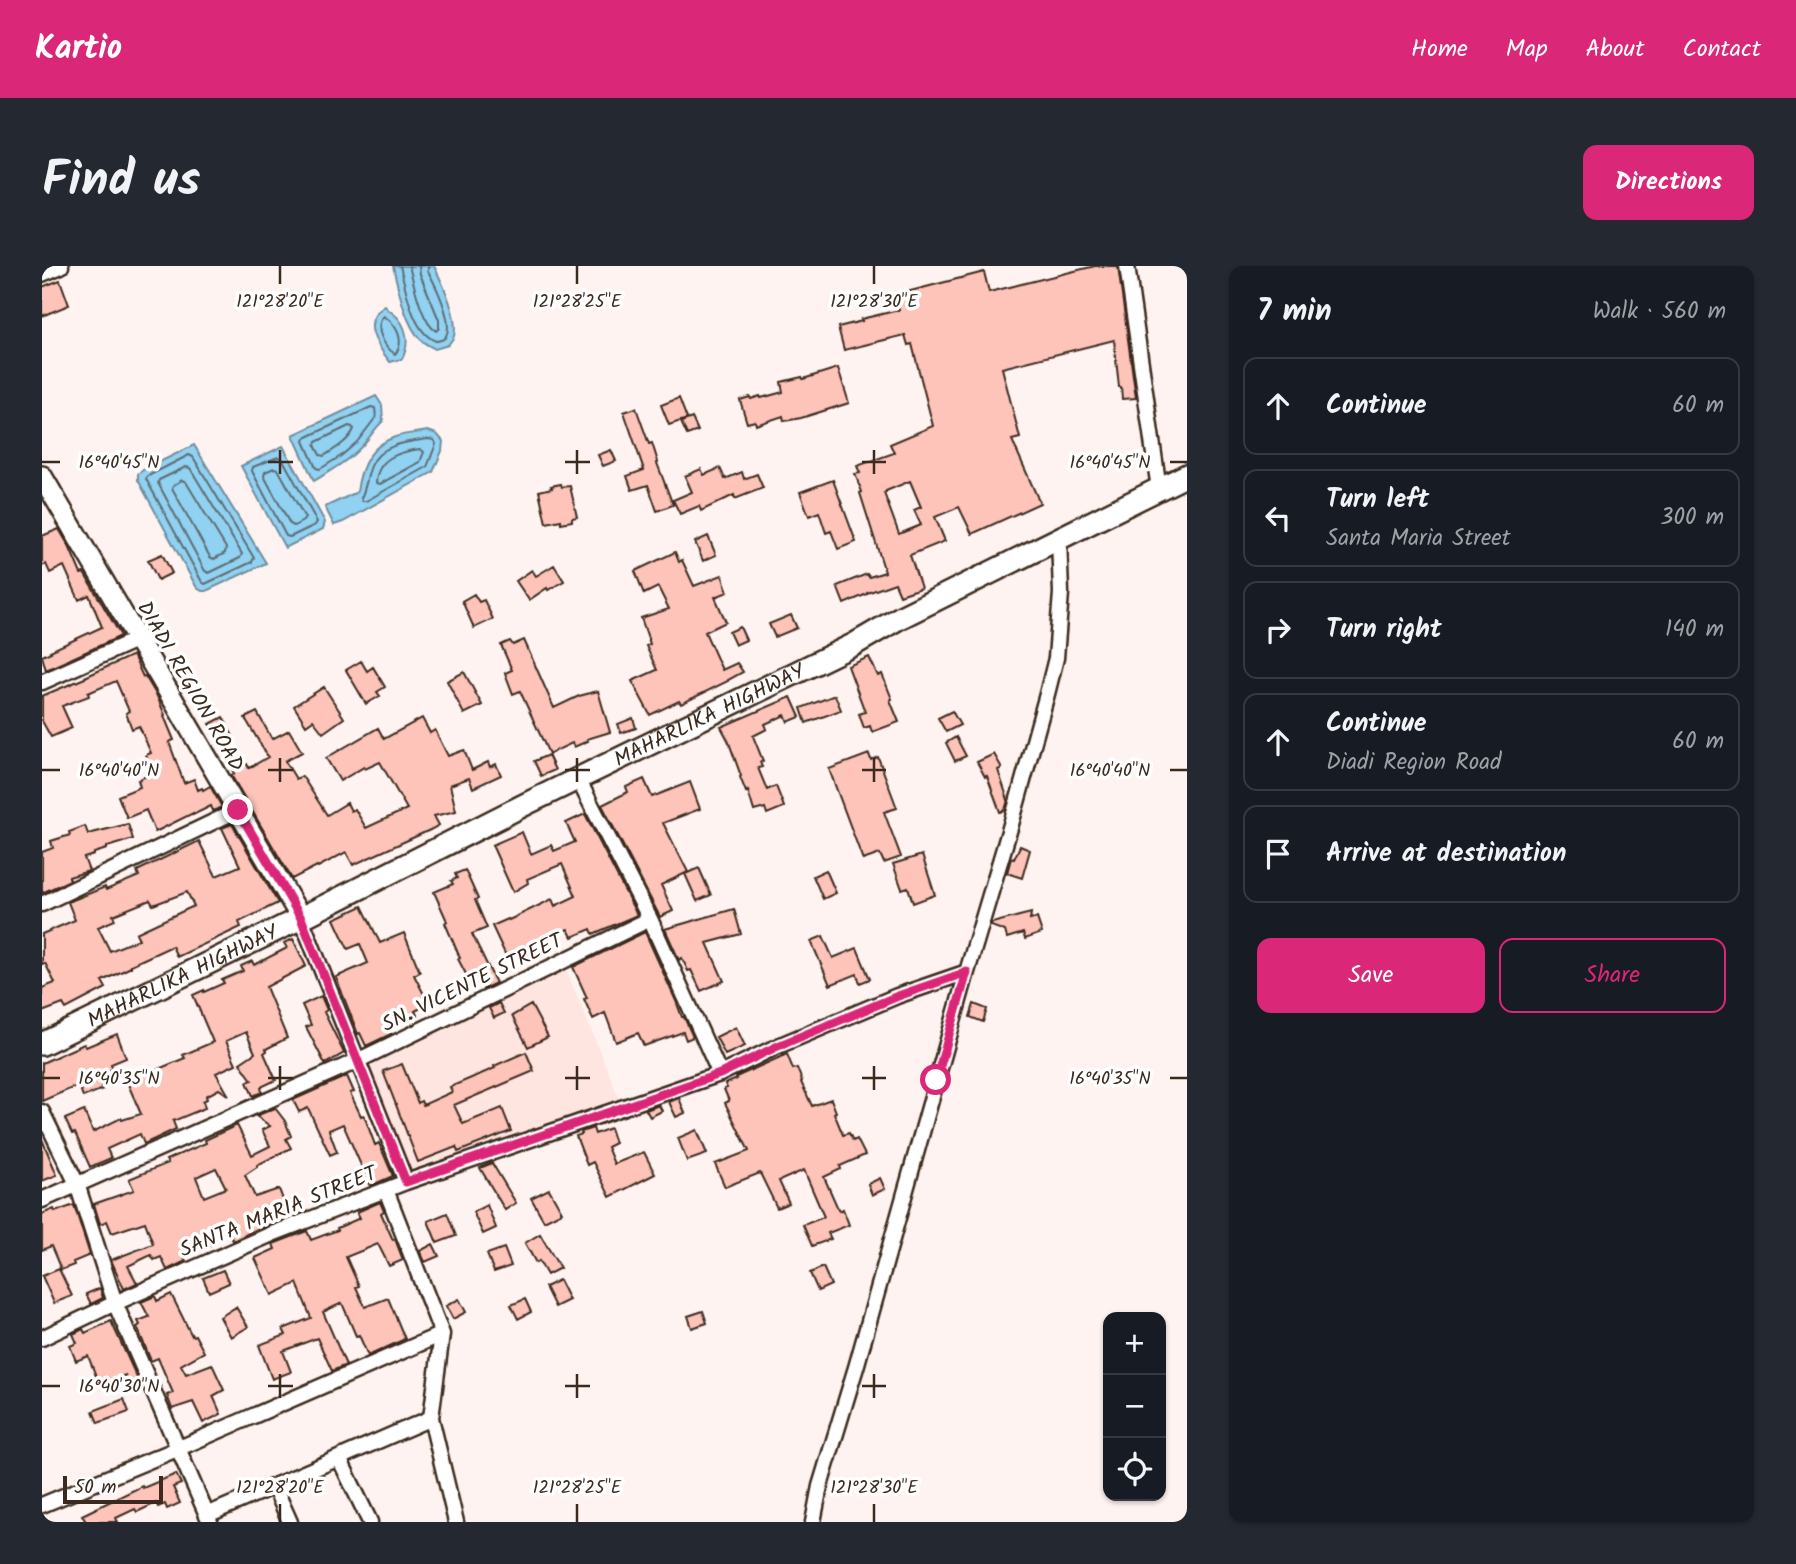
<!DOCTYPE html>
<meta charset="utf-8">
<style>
:root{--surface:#171b24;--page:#242831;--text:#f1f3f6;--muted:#9ea1a6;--line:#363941;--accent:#db2777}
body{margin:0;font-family:Kalam,sans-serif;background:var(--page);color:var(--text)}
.controls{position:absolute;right:21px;bottom:21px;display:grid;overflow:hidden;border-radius:14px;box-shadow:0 2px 5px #0004}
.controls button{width:63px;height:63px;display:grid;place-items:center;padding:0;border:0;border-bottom:2px solid var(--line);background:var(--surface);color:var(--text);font:35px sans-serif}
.scale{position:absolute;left:21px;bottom:18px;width:100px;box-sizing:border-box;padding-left:7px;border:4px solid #3b2a1e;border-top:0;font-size:19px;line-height:24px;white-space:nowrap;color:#3b2a1e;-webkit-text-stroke:5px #fff;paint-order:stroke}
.stop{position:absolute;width:21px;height:21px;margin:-16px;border:5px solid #db2777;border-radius:50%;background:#fff}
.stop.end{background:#db2777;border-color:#fff;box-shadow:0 2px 7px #0008}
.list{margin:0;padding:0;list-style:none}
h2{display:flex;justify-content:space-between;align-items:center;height:91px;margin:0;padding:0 28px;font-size:30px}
h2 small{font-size:23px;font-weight:400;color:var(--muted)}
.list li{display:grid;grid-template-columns:46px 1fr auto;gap:21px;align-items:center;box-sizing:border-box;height:98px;margin:0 14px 14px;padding:0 14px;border:2px solid var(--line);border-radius:14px}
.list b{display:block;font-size:26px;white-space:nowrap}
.list p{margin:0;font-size:23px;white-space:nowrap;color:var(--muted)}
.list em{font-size:23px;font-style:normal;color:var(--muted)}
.actions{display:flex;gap:14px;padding:21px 28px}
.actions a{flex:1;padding:16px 0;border:2px solid var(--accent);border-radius:14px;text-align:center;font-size:24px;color:var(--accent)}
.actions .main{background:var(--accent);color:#fff}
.icon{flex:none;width:38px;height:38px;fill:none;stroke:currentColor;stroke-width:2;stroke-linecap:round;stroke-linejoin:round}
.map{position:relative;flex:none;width:1145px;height:1256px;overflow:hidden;border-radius:14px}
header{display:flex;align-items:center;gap:42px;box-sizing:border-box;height:98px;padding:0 35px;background:var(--accent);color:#fff}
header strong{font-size:33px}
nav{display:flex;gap:38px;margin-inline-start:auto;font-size:24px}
.intro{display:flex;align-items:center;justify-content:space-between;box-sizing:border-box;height:168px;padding:0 42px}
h1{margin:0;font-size:49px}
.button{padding:18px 32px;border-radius:14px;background:var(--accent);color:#fff;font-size:24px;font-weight:700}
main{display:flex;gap:42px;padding:0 42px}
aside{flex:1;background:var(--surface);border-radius:14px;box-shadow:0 2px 5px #0004}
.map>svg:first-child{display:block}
.built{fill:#ffe5e0}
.water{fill:#91d1f2;stroke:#6f8e9d;stroke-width:2}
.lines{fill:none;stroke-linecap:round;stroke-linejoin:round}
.shore{stroke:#5d6d73;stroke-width:2}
.building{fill:#fec3b9;stroke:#3b2a1e;stroke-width:2;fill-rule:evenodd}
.minor-casing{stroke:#3b2a1e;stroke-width:19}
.major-casing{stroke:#3b2a1e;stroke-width:24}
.highway-casing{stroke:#3b2a1e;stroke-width:26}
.minor{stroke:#fff;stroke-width:14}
.major{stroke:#fff;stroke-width:19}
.highway{stroke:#fff;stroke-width:21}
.route{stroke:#db2777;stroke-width:9}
.ticks{fill:none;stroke:#3b2a1e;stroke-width:2.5}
.labels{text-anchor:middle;stroke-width:7;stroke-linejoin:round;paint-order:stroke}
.street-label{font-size:21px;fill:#3b2a1e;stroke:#fff}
.ticks-label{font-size:18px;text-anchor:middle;fill:#3b2a1e;stroke:#fff;stroke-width:7;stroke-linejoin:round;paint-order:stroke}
</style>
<header>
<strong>Kartio</strong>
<nav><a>Home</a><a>Map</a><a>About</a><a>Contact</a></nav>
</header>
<div class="intro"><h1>Find us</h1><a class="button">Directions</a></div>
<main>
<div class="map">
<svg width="1145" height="1256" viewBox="0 0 1145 1256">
<rect width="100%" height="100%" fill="#fff3f1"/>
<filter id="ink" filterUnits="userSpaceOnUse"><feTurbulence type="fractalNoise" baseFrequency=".0143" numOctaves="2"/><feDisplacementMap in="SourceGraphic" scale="14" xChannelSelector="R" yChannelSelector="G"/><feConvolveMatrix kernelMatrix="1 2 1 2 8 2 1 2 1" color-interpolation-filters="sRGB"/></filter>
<g filter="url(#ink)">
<!-- built -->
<path class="built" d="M523 700 577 832 367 908 321 797Z"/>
<!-- water -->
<path class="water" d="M351 0H392C400 16 417 51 412 70 412 71 407 78 406 79L393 83C388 80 383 78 379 74 363 58 356 22 351 0Z
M343 40C347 45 353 48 357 53 366 65 367 80 360 93L348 96C334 78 318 55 343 40Z
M334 130 340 139 341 155C332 163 327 173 319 181 306 195 288 205 272 215L251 169Z
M386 165 395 168 401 175 400 185 391 206 301 256 292 259 283 241 315 226C318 201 329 179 353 171 364 167 376 167 386 165Z
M152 179 224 297 164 325H160L155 322 96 214V208L101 204Z
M241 180 283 256 281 263 243 282 199 200Z"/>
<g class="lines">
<!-- shore -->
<path class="shore" d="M358 0C364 23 370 66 394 75 399 74 402 74 404 70 412 56 393 18 386 5V0
M367 0C372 17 379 56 394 65L397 62V54L378 8 377 0
M342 50C354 58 364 75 353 88 342 81 331 61 342 50Z
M329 141 333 142 334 151 315 176 299 190 278 203 274 202 262 175 263 172Z
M307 160 310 161 312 163C307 175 293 183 282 190L278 189 273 179 274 176Z
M386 173 392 174 394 178 385 201 324 235H320L319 232C324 222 325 210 329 200 338 178 366 176 386 173Z
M378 183 382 186 378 196 338 218 334 217C335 192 357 186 378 183Z
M147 189 151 191 212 292 210 296 163 318 160 316 104 213 106 210Z
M236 191 240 192 275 256 273 259 248 271 244 270 210 205 211 201Z
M144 201 148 202 200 288 198 292 167 307 163 305 116 217 117 214Z
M232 202 236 203 263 252 261 255 252 260 248 258 222 210 223 206Z
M140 214 144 216 184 282 183 287 172 293 168 291 130 222 132 219Z"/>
</g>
<!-- building -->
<path class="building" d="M1053 0H1076L1094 132 1080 133 1079 121H1077L1072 74 960 102 978 172 970 174 998 237 930 268 917 241 893 251 903 275 868 289 879 322 858 329 853 317 825 327V328L802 338 795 320 825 308 827 311 843 306 818 227 820 226 813 208 818 207 815 200 852 187 848 178 891 160 870 78 866 79 863 69 802 84 796 61 820 55 819 53 857 44 853 29 942 6 947 26ZM868 215 879 241 872 244 879 259 857 268 842 227 844 226V225Z
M18 14 27 39 0 50V21Z
M796 102 807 137 759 152 742 155 741 150 714 159 713 155 705 157 698 134 708 131 709 133 718 130 719 132 741 126 739 116 760 111 761 113Z
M637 132 645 153 627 159 619 139Z
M594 142 607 178 610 177 616 196 615 197 631 239 615 245 606 219 590 224 585 210 602 204 582 146Z
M650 152 656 165 645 169 639 156Z
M569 184 574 195 561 200 556 189Z
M678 202 683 213 700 206 702 213 715 208 721 222 693 233 692 229 659 245 657 240 638 248 631 234 650 226 643 210 659 203 662 209Z
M791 214 814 276 796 283 789 265 784 267 777 246 767 250 758 226Z
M519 218 520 221 528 220 535 251 530 252V255L519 257V254L504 257 497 225 510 222 509 220Z
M17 263 27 280 39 308 42 307 79 370 4 404 0 390 9 386 8 385 60 361 47 329 37 334 22 300 8 307 4 298 0 300V270Z
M666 270 674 289 661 295 653 276Z
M633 286 637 296 640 294 652 320 680 309 686 326 673 331 684 356 663 366 680 404 695 397 701 406 686 414V415L639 438 637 435 608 449 590 415 615 404 604 380 608 378 599 352 627 343 616 321 602 328 593 305Z
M120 288 130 307 116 314 106 294Z
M512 299 522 315 506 324 505 322 487 334 474 315 490 304 494 310Z
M432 328 437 336 442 334 451 353 432 362 420 335Z
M749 349 755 362 733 371 727 358Z
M698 361 704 374 693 379 687 366Z
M482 374 512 442 537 430 556 425 568 466 545 473 546 475 532 481 530 477 507 488 478 425 471 428 463 407 470 404 459 379 468 375 471 379Z
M91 389 101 411 103 410 115 430 123 449 122 450 132 474 127 476 142 517 152 513 156 524 160 522 161 524 168 520 180 541 171 545 169 540 151 549V547L113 566 104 544 85 552 76 530 98 521 96 514 110 507 104 489 109 487 97 460 90 463 84 447 87 445 74 415 46 427 47 430 20 440 30 462 9 471 0 455V430L43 412V411Z
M827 391 836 410 840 408 850 433 848 434 857 456 830 466 828 460 822 462 817 448 823 446 806 400Z
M319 395 325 405 331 401 343 421 335 426 338 430 324 438 304 404Z
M422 406 440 439 422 448 405 415Z
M282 421 302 452 281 467 271 454 264 459 252 440Z
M793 429 799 444 764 457 759 442Z
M749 431 758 451 746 456 743 449 723 458 725 463 711 470 721 495 718 496 720 501 716 502 725 524 734 520 742 541 725 548 723 542 712 545 706 525 704 526 698 511 699 510 686 474 679 461Z
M910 445 918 459 904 466 896 452Z
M215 446 230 473 247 464 260 486 243 495 254 513 260 510 285 549 305 537 309 545 313 543 324 562 365 543 350 517 338 496 323 503 322 501 298 515 284 492 336 462 342 473 380 452 388 467 393 464 406 490 422 484 430 504 446 496 448 501 454 498 459 509 431 522 427 512 408 519 414 545 392 550 397 559 388 564 311 599 304 586 276 601 275 600 250 613 189 509 192 508 191 505 205 498 207 502 226 491 203 452Z
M181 451 193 474 181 481 168 458Z
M591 452 594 462 579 467 576 458Z
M914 471 924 490 913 495 904 477Z
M827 488 829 494 836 491 855 542 842 546 859 591 842 597 838 588 821 594 787 503Z
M952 488 960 502 956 504 966 534 963 544 958 546 945 510 943 511 935 496Z
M506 489 513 504 499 510 492 495Z
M602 513 610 531 648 516 658 543 621 557 646 606 619 619 631 645 618 651 560 539 586 526 584 521Z
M543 548 595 649 551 668 549 663 530 671 526 663 494 678V676L464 690 450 660 466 653 467 654 510 633 513 640 534 630 520 598 485 613 486 617 471 626 450 579 480 566 489 588 509 579 512 585 533 576 524 557Z
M86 558 91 573 65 581V583L52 587V589L42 592 47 605 27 611 28 614 0 627V586L11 582 9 575 28 569 27 566 43 560 46 568Z
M190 558 236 637 197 656 199 661 135 691 130 680 89 699V701L60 715 64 722 24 743 21 738 0 746V722L13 717 3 697 0 698V668L33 654 26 636 63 621 64 624 97 610 95 605 157 575 174 610 198 600 180 562ZM145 626 152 640 94 667 97 673 68 685 56 661 73 654 71 649 108 634 111 639Z
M978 580 988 584 980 612 965 607 969 592 972 593Z
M880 589 893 629 871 637 866 621 860 623 851 598Z
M657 602 669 629 655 635 643 608Z
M423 604 436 633 433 634 445 662 430 668 454 717 441 723 437 716 433 718 429 711 426 712 416 693 418 692 403 657 405 655 392 626 411 618 409 615 415 612 413 608Z
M784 604 794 627 781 633 771 610Z
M320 640 338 677 362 667 378 706 372 709 387 738 373 745 375 749 347 762 349 768 324 780 318 767 316 768 294 711 326 697 318 678 306 683 292 653Z
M692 643 699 668 665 677 682 715 659 725 649 704 646 705 640 692 637 694 623 663Z
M989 647 988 654 995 652 1000 667 983 673 981 667 965 672 963 665 949 660 950 657Z
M603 666 634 735 640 751H642L651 771 644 774 641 766 602 780 596 767 574 776 563 747 551 753 542 733 545 732 531 701Z
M781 670 791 692 815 682 828 713 818 717 815 708 788 719 769 675Z
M251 673 264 700 224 721 245 772 224 783 225 785 222 787 234 814 219 821 220 826 211 830 205 816 210 814 198 797 213 787 204 766 184 775 194 798 174 807 187 830 177 823 164 830 165 833 161 835 163 842 131 855 134 863 102 878 98 868 65 883 69 892 48 901 33 867 30 868 23 853 42 845 51 866 79 852 80 854 99 848 85 816 143 792 141 789 171 776 151 729 162 724V726L182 717 180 714 201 705 199 700 210 695 212 699 245 682 242 677Z
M279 730 285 744 282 746 302 787 283 798 264 761 269 759 260 739Z
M457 737 462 747 452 752 447 742Z
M932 738 945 743 941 756 928 751Z
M489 739 506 771 486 781 470 750Z
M694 761 703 780 683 789 674 771Z
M75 768 84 792 69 798 71 803 55 810 61 823 41 831 37 819 0 835V797L42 778 44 781Z
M484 786 492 805 412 839 421 858 460 842 469 865 416 886 414 881 376 896 341 805 360 798 376 837 379 835 381 839 410 826 408 821 453 802 452 800Z
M745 788 751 803 755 802 760 815 759 816 770 840 789 833 794 846 792 847 801 869 807 867 811 875 815 873 823 889 798 900 799 903 782 911 797 945 801 943 807 959 786 967 789 973 770 980 761 959 782 951 762 904 737 915 747 937 735 942 718 907 683 921 673 898 707 885 683 837 687 835 682 823 685 822 683 818 695 813 694 811Z
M305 810 312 826 308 827 319 850 322 849 333 879 337 877 351 910 328 920 301 858 287 864 295 886 288 889 266 842 257 846 251 834Z
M637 832 643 847 634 851 627 836Z
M617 839 620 845 608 851 604 844Z
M233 842 243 855 249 870 244 873 249 882 215 899V901L203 909 213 931 237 923 244 942 227 948 232 957 221 961V960L191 975 186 966 166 974 168 979 142 991 144 995 125 1004 119 991 112 994 109 989 86 1000 95 1017 82 1023 69 994 111 978 103 956 70 967 65 955 58 958 52 938 92 924 87 913 126 897 124 894 164 877 163 874 195 859 210 889 228 880 220 864 228 860 214 850ZM174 902 184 922 162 931 154 911Z
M551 862 553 868 568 862 573 877 565 881 572 898 602 886 613 908 568 931 551 896 545 899 534 870 540 868 539 866Z
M655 864 665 888 645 895 636 872Z
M0 873 15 909 0 915Z
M450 897 474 937 463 944 438 902Z
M838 912 843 923 830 929 826 918Z
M507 923 520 946 502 955 489 932Z
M338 936 342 945 339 947 351 974 353 973 361 994 347 1000 336 978 304 991 317 1020 314 1021 323 1041 346 1032 363 1073 326 1090 317 1069 314 1070 300 1037 281 1046 304 1099 290 1105 275 1072 241 1085 249 1106 230 1113 217 1079 244 1069 241 1063 269 1052 255 1017 230 1029 213 992 233 983 231 978 265 965 269 974 296 964 295 962 318 952 315 946Z
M32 939 48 989 31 996 32 999 19 1004 9 980 0 984V948L12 943 13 946Z
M445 939 454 962 441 968 431 946Z
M405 947 414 970 395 977 386 955Z
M498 968 518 1002 505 1009 497 995 494 997 483 977Z
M391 978 397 990 383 996 378 985Z
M462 982 469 1000 452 1006 445 988Z
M781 1001 789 1019 776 1025 768 1007Z
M17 1003 30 1030 12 1037 0 1010Z
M181 1004 187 1017 167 1026 161 1012Z
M517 1014 527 1034 513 1041 503 1021Z
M58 1022 61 1032 49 1038 44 1028Z
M129 1028 150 1070 153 1069 162 1086 139 1099 144 1108 170 1098 182 1124 171 1130 179 1148 161 1157 151 1136 130 1143 125 1129 131 1127 116 1092 109 1095 95 1061 98 1059 96 1055 107 1051 99 1036 113 1030 115 1035Z
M417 1033 424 1046 411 1053 404 1040Z
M483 1033 489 1046 476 1053 469 1039Z
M194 1041 206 1061 189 1071 178 1051Z
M661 1045 665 1057 650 1062 646 1050Z
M69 1055 96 1114 86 1118 83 1109 58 1120 46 1090 34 1095 28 1080 35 1077 31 1068 41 1063 43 1067Z
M82 1133 87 1146 56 1157 51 1145Z
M134 1208 139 1218 131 1221 138 1237 125 1243 123 1238 116 1241 114 1237 95 1246 93 1243 74 1252 76 1256H44L40 1249 100 1220 101 1222Z"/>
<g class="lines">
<!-- minor casing -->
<g class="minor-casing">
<path id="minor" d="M1085 0 1117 223
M0 8 19 0
M0 416 96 373
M536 513 608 653 678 808
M0 638 196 544
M259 652 364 916
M0 846 35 918 73 1037 168 1256
M344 924 400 1068 389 1152 414 1256
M0 934 315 795 608 653
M0 1072 73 1037 230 968 364 916 678 808 736 780 855 730 925 706
M297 1192 328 1256
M232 1220 248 1256
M0 1239 135 1183 400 1068
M165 1249 389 1152
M771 1256 778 1220 815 1098 925 706 968 562 1005 428 1014 392 1019 327 1017 272"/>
</g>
<!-- major casing -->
<g class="major-casing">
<path id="major" d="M0 210 259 652"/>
</g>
<!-- highway casing -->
<g class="highway-casing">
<g id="highway">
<path id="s1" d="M0 778 259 652 486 537 811 379 859 351 1145 209"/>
</g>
</g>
<!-- minor -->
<use href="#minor" class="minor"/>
<!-- major -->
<use href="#major" class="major"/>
<!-- highway -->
<use href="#highway" class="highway"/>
</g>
</g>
<g class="lines" filter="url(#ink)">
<!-- route -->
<path class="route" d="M196 544 259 652 364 916 678 808 736 780 856 730 925 706 894 814"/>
</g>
<!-- ticks -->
<path class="ticks" d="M238 0V18M535 0V18M832 0V18M238 184V208M535 184V208M832 184V208M0 196H18M226 196H251M523 196H548M820 196H844M1128 196H1145M238 492V516M535 492V516M832 492V516M0 504H18M226 504H251M523 504H548M820 504H844M1128 504H1145M238 800V824M535 800V824M832 800V824M0 812H18M226 812H251M523 812H548M820 812H844M1128 812H1145M238 1108V1132M535 1108V1132M832 1108V1132M0 1120H18M226 1120H251M523 1120H548M820 1120H844M238 1238V1256M535 1238V1256M832 1238V1256"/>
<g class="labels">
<!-- street labels -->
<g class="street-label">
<text transform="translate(149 420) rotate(60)" y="7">DIADI REGION ROAD</text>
<text dy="7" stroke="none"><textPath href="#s1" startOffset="744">MAHARLIKA HIGHWAY</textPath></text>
<text dy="7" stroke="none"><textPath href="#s1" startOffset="156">MAHARLIKA HIGHWAY</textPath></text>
<text transform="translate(430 716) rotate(-26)" y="7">SN. VICENTE STREET</text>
<text transform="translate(236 945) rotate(-22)" y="7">SANTA MARIA STREET</text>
</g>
</g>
<g class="ticks-label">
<text x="238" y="41">121°28'20"E</text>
<text x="535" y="41">121°28'25"E</text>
<text x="832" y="41">121°28'30"E</text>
<text x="77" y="202">16°40'45"N</text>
<text x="1068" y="202">16°40'45"N</text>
<text x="77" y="510">16°40'40"N</text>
<text x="1068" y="510">16°40'40"N</text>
<text x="77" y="818">16°40'35"N</text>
<text x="1068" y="818">16°40'35"N</text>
<text x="77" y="1126">16°40'30"N</text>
<text x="238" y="1227">121°28'20"E</text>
<text x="535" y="1227">121°28'25"E</text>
<text x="832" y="1227">121°28'30"E</text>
</g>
</svg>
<div class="controls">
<button>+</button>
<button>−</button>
<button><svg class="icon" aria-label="locate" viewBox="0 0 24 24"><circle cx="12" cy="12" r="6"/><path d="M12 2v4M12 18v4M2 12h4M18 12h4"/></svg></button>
</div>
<div class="scale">50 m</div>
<div class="stop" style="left:894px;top:814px"></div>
<div class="stop end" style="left:196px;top:544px"></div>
</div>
<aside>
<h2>7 min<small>Walk · 560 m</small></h2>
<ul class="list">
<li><svg class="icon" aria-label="ahead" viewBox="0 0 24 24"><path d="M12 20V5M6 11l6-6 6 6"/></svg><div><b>Continue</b></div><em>60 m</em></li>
<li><svg class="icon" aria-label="left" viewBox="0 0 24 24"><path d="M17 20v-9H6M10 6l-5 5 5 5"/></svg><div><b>Turn left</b><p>Santa Maria Street</p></div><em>300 m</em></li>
<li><svg class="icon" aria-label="right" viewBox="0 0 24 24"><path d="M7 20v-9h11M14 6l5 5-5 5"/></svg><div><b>Turn right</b></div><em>140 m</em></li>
<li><svg class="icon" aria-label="ahead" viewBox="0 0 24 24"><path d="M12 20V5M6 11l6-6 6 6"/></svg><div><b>Continue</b><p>Diadi Region Road</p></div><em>60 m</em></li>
<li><svg class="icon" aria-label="arrive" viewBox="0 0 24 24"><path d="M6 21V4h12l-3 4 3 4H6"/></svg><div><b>Arrive at destination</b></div></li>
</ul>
<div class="actions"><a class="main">Save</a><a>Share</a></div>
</aside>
</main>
